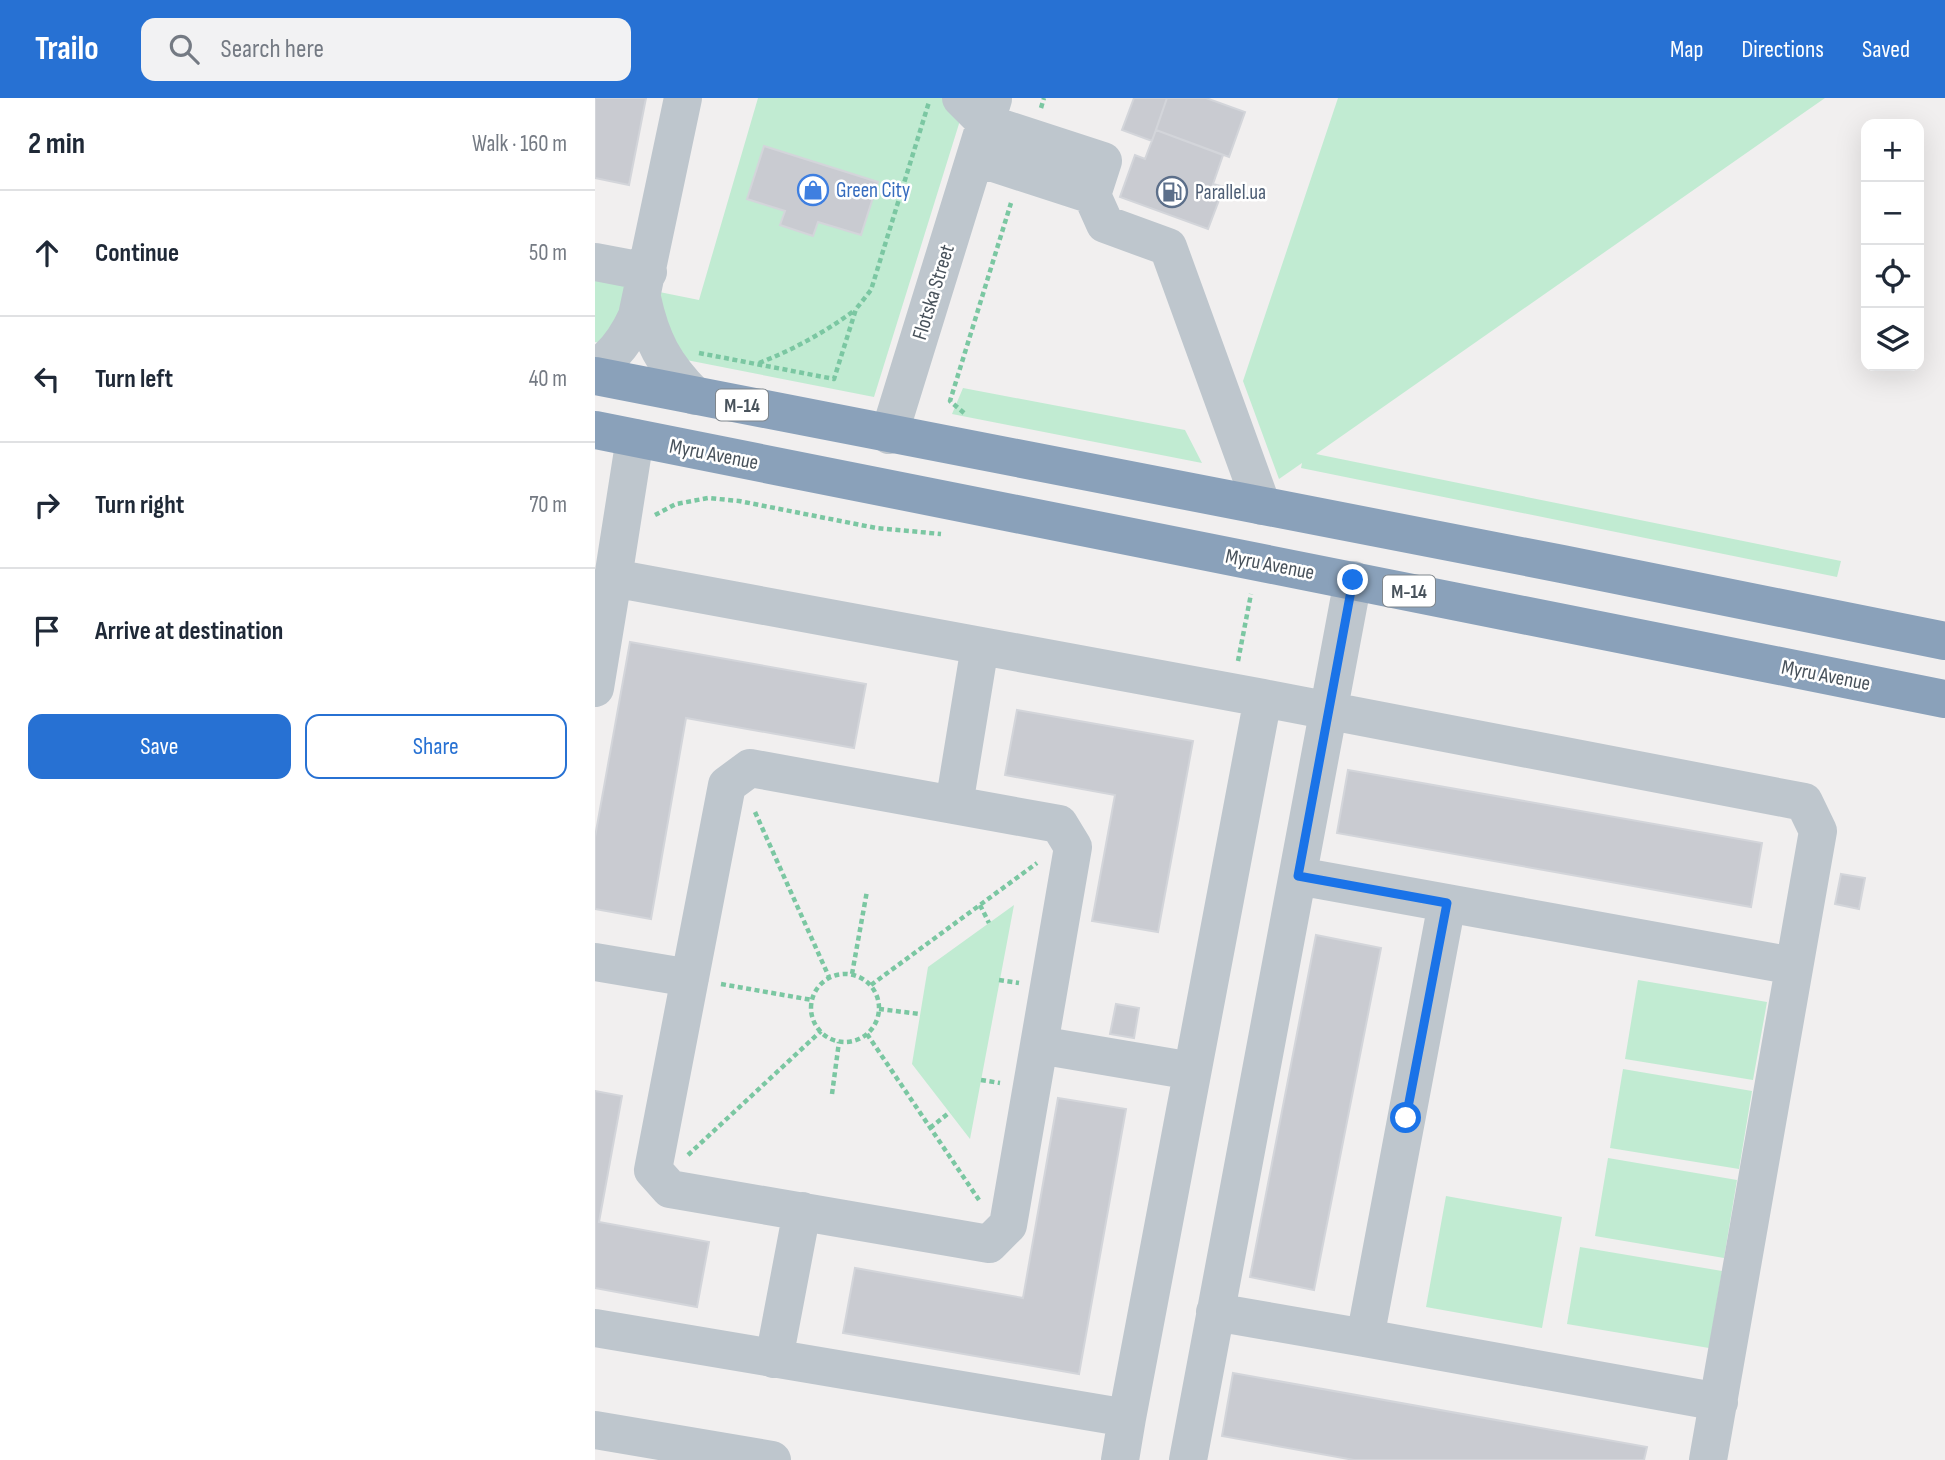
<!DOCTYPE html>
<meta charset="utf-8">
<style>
:root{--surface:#fff;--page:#f2f2f3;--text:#1f2937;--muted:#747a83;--line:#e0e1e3;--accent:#2771d3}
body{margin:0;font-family:"Sofia Sans Condensed",sans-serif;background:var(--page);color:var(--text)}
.controls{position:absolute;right:21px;top:21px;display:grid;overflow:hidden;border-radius:14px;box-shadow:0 7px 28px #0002}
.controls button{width:63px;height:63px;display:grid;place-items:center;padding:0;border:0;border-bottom:2px solid var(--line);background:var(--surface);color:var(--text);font:35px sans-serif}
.stop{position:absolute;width:21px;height:21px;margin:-16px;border:5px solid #1a73e8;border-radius:50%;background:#fff}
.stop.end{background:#1a73e8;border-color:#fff;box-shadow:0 2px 7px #0008}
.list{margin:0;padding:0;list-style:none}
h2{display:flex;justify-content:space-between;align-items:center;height:91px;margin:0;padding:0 28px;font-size:30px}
h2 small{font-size:23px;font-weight:400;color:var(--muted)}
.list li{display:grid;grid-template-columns:46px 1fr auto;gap:21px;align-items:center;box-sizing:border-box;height:126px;padding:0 28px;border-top:2px solid var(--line)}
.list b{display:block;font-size:26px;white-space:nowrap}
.list em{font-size:23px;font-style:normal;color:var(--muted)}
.actions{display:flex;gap:14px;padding:21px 28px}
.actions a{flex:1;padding:16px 0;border:2px solid var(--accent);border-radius:14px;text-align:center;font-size:24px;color:var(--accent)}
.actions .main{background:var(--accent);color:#fff}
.icon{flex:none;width:38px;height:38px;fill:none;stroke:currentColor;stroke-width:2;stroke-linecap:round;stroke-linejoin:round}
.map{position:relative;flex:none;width:1350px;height:1362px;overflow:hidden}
header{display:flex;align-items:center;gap:42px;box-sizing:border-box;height:98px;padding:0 35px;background:var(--accent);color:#fff}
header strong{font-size:33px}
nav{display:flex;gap:38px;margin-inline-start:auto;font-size:24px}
.search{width:490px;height:63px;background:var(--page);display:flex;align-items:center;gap:18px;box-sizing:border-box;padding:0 24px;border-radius:14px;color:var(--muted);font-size:26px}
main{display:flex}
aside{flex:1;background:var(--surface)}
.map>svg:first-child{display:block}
.green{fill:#c1ebd2}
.building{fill:#c9cbd1;stroke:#d3d5da;stroke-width:2}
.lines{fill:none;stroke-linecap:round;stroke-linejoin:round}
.path{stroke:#7bc7a2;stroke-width:4.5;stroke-dasharray:5 3.5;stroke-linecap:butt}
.minor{stroke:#bec6cd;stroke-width:38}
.highway{stroke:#8aa1ba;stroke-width:38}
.route{stroke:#1a73e8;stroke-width:9}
.labels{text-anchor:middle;stroke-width:5;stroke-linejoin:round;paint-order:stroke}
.shield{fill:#fff;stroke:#7f868c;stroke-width:2}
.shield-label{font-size:19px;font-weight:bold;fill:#48525b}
.shop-label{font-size:21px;fill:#366cbe;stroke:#fff;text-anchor:start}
.service-label{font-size:21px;fill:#4e5e75;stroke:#fff;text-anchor:start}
.street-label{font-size:21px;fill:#48525b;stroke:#fff}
</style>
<header>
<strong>Trailo</strong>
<div class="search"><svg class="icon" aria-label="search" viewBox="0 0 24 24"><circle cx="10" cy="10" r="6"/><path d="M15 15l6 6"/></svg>Search here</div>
<nav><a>Map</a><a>Directions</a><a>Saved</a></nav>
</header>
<main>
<aside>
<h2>2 min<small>Walk · 160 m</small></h2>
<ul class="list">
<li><svg class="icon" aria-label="ahead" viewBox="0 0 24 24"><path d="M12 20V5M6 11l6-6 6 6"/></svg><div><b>Continue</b></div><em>50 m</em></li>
<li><svg class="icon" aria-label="left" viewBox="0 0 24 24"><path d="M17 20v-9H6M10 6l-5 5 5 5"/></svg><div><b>Turn left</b></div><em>40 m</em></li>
<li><svg class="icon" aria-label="right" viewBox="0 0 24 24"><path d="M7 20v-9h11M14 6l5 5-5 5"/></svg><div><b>Turn right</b></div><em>70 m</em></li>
<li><svg class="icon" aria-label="arrive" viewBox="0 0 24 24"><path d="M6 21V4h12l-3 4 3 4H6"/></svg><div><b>Arrive at destination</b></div></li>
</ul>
<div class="actions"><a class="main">Save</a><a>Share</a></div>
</aside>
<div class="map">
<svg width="1350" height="1362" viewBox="0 0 1350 1362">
<rect width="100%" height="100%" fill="#f1efef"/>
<!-- green -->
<path class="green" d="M163 0H372L279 299 0 244V181L104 202Z
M743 0H1230L721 356 1246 463 1242 479 706 370 707 365 684 381 648 283Z
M368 290 590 332 607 365 357 316Z
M419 807 375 1041 317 966 333 869Z
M1043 882 1172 904 1158 982 1030 961Z
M1028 971 1157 993 1144 1071 1015 1050Z
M1013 1060 1142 1082 1129 1160 1000 1138Z
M851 1098 967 1119 947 1230 831 1209Z
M985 1149 1127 1173 1114 1250 972 1226Z"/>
<!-- building -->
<path class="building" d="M0 0H51L34 87 0 80Z
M539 0H572L557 43 527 32Z
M572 0H611L650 14 634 59 561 32Z
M561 32 628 57 618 86 629 89 613 131 525 99 540 57 550 61Z
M169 48 283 84 266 137 223 124 218 138 185 127 190 113 152 101Z
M35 544 271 586 259 650 91 620 56 821 0 811V739Z
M422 612 598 643 563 834 497 823 520 697 410 677Z
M753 672 1167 745 1156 809 742 735Z
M1246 776 1270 780 1264 811 1240 806Z
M721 837 786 850 719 1192 655 1179Z
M521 906 544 910 539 940 515 936Z
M0 993 27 998 4 1124 114 1144 102 1209 0 1190Z
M463 1000 531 1011 484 1276 248 1235 260 1170 428 1200Z
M638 1275 1052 1349 1049 1362H759L627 1338Z"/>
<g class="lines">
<!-- path -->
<path class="path" d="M446 10 449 0
M104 255 239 281 261 211 276 192 334 4
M164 265C200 251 230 234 260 212
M369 315 355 303 416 105
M60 417 81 406 113 400 144 403 281 430 346 436
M643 563 656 496
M160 714 234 879
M385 807 394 825
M216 910a34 34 0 1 1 68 0a34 34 0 1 1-68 0Z
M257 876 272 793
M404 882 424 885
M126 886 217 902
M276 887 442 765
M284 911 325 916
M272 936 384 1102
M386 982 405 985
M237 996 244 944
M335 1030 355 1014
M93 1057 226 933"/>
<!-- minor -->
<path class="minor" d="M366 0 391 25 508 63 497 97 510 126 573 149 667 408
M380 59 497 97
M0 164 53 174
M47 200C56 242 69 267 100 298
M0 270C20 258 32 240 42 218L88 0
M294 337 398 1
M18 480 40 340
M0 590 18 480 668 600 1209 704 1223 733 1113 1362
M359 707 385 548
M703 778 1199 868
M0 864 95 880
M444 947 478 749 464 726 155 670 132 687 58 1072 75 1091 394 1146 413 1127 444 947 597 973
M620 1214 770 1240 852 805
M0 1230 532 1320 668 600
M770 1240 1124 1304
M179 1261 207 1113
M0 1332 177 1362
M525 1362 532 1320
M593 1362 758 482"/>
<!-- highway -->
<path class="highway" d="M0 278 967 466 1350 543
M0 332 1350 601"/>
</g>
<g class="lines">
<!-- route -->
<path class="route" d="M758 482 703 778 852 805 811 1020"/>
</g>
<!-- icons -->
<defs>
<g id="shop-ring" transform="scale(1.575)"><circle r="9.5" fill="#fff" stroke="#3f7fe0" stroke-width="1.5"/><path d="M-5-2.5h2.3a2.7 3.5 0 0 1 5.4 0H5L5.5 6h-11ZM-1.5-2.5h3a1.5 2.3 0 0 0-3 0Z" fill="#3f7fe0"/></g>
<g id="fuel-ring" transform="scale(1.575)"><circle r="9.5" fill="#fff" stroke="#5c6f8a" stroke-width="1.5"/><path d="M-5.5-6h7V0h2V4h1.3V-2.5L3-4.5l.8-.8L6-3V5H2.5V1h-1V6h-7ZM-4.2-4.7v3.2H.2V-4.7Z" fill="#5c6f8a"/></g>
</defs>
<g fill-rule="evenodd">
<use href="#shop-ring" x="218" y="92"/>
<use href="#fuel-ring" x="577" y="94"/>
</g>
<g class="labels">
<!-- shield labels -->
<g class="shield">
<rect x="121" y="291.5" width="52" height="31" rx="5"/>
<rect x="788" y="477.5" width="52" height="31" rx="5"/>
</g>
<g class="shield-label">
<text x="147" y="314">М-14</text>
<text x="814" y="500">М-14</text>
</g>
<!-- shop labels -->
<g class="shop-label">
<text x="241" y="99">Green City</text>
</g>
<!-- service labels -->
<g class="service-label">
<text x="600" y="101">Parallel.ua</text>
</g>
<!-- street labels -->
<g class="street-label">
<text transform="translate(338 194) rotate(-73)" y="7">Flotska Street</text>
<text transform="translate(119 356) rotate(11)" y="7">Myru Avenue</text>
<text transform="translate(675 466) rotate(11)" y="7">Myru Avenue</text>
<text transform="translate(1231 577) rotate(11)" y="7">Myru Avenue</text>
</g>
</g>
</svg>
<div class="controls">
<button>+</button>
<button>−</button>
<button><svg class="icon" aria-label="locate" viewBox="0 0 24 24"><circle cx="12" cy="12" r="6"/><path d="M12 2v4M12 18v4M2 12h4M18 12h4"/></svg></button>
<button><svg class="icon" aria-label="layers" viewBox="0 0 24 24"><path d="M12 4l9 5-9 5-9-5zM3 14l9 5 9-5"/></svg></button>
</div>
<div class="stop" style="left:811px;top:1020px"></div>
<div class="stop end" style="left:758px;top:482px"></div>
</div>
</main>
